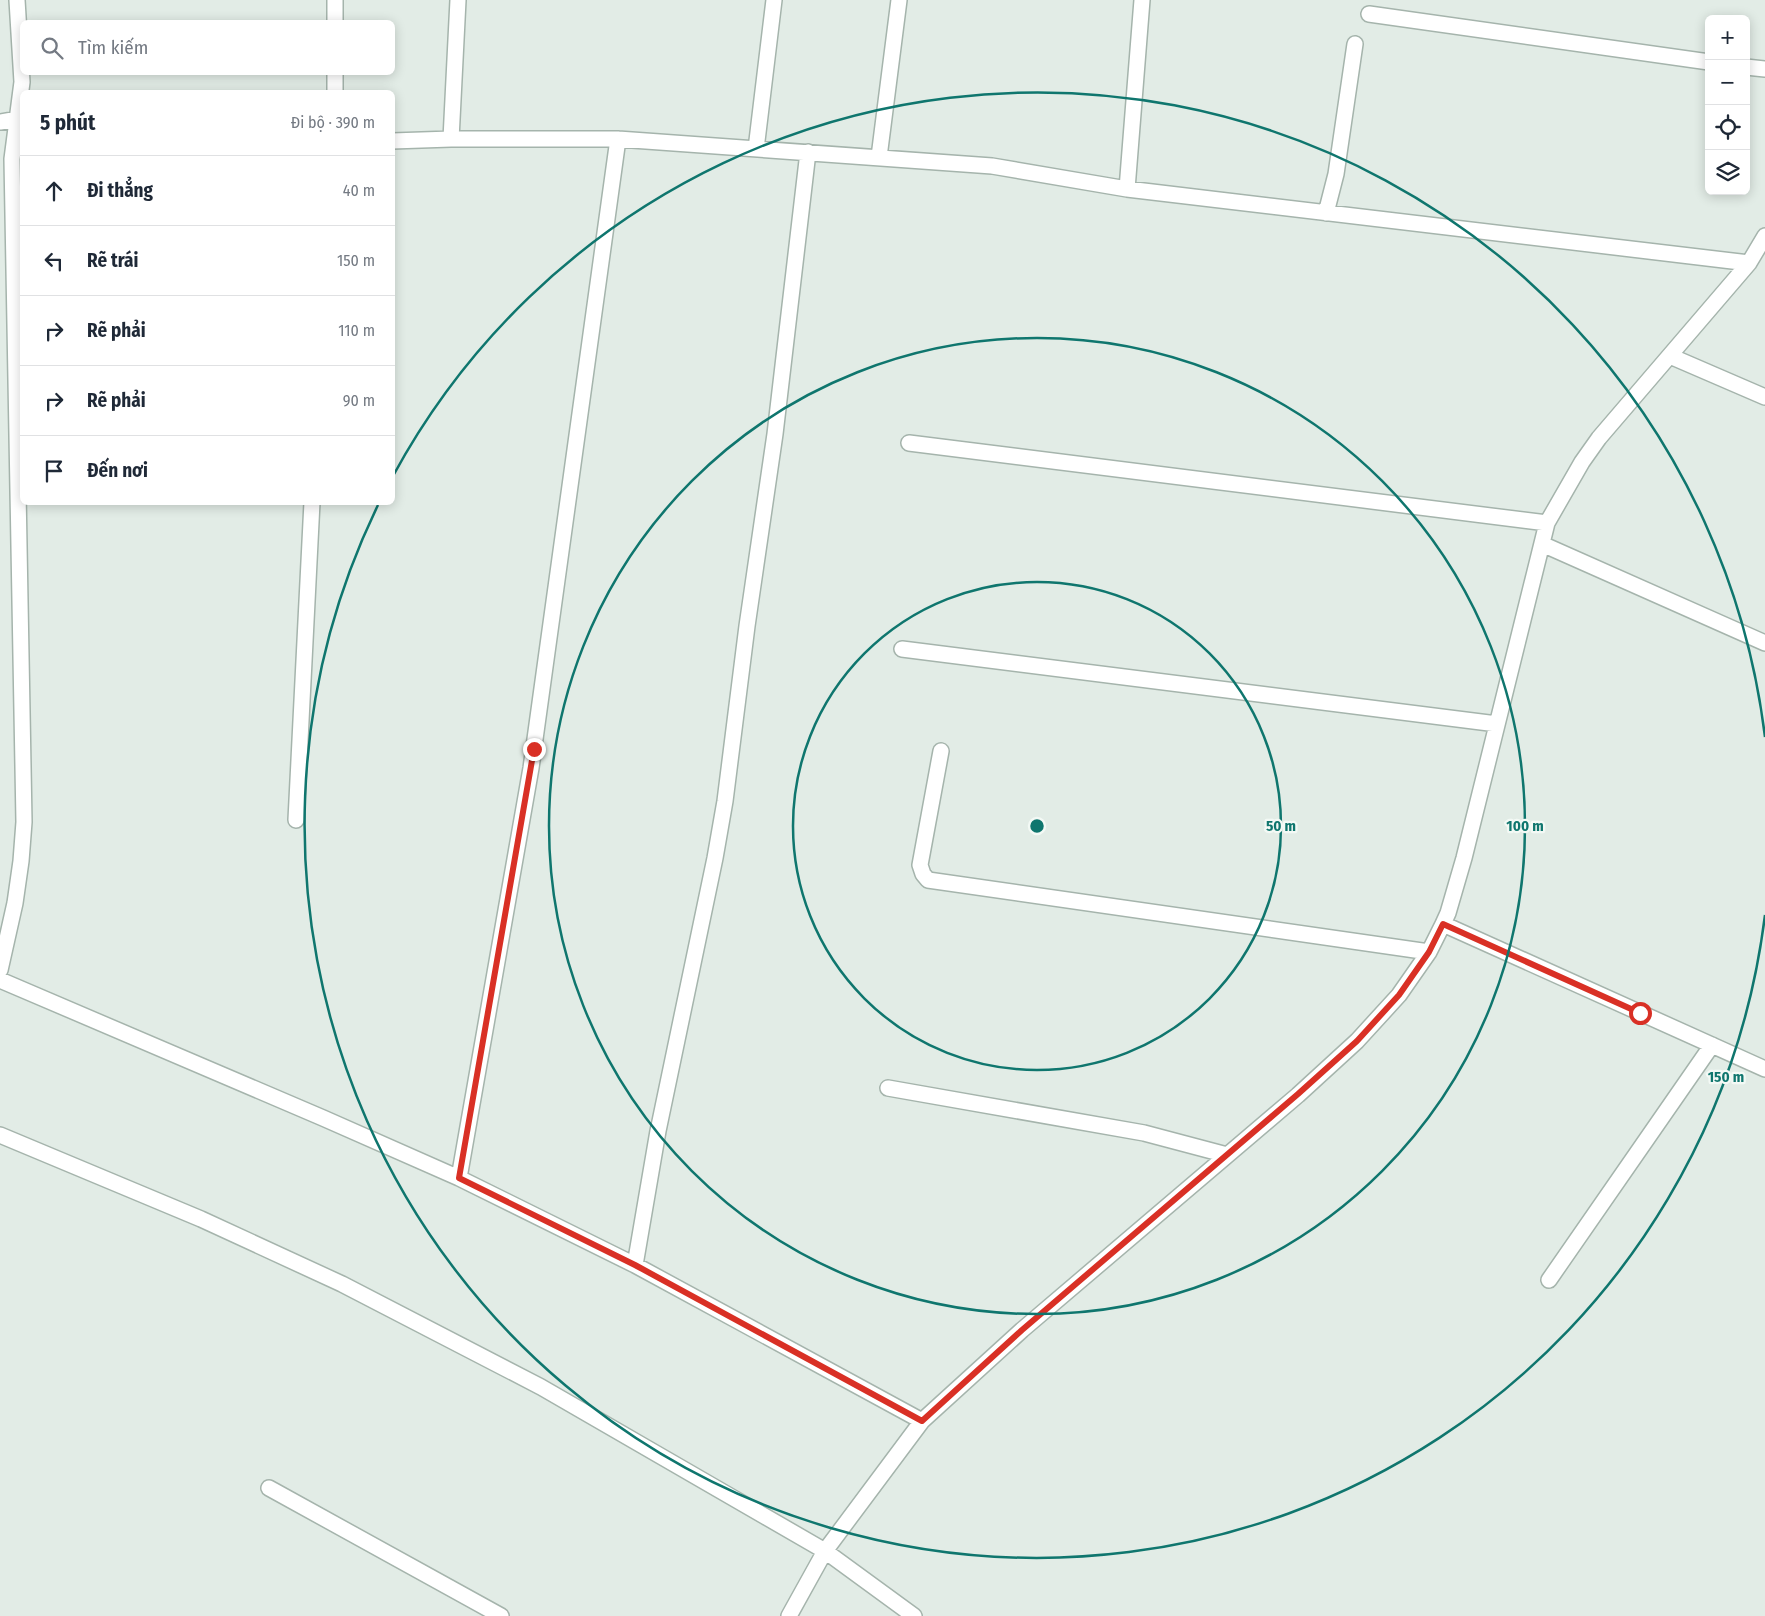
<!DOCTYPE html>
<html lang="vi">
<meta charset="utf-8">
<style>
:root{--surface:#fff;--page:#f2f2f3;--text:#1f2937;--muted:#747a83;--line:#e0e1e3}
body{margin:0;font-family:"Fira Sans Condensed",sans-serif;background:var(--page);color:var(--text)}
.controls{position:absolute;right:15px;top:15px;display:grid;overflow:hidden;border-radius:8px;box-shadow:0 2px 12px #0003}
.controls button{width:45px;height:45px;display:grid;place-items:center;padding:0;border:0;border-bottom:1px solid var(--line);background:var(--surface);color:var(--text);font:25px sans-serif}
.stop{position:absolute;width:15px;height:15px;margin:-11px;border:4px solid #d93025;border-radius:50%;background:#fff}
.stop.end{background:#d93025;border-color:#fff;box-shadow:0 1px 5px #0008}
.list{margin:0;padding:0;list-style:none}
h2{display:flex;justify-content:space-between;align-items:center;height:65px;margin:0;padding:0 20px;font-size:21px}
h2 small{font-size:16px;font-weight:400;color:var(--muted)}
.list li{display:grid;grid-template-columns:32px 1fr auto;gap:15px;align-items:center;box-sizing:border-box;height:70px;padding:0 20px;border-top:1px solid var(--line)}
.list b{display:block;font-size:19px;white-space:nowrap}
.list em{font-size:16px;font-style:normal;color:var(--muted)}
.icon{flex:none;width:28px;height:28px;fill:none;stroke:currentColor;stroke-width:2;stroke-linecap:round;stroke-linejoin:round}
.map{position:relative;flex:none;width:1765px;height:1616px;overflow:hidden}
.search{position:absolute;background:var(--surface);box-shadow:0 2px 12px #0003;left:20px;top:20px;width:375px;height:55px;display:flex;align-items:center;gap:12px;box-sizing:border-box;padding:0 18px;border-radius:8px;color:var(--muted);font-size:19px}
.panel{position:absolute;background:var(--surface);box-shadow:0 2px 12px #0003;left:20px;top:90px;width:375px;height:415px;border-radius:8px}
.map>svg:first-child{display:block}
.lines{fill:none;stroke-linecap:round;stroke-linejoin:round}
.minor-casing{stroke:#a5b4ac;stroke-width:18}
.minor{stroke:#fff;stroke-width:15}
.route{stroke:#d93025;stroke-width:6}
.ring{fill:none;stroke:#0f766e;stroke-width:2.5}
.centre{fill:#0f766e;stroke:#f3f9f5;stroke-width:2.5}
.ring-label{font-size:15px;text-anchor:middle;font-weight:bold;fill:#0f766e;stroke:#f3f9f5;stroke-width:4.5;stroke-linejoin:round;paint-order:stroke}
</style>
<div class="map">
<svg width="1765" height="1616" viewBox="0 0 1765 1616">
<rect width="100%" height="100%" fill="#e2ece6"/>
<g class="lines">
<!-- minor casing -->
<g class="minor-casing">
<path id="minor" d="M1369 14 1709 62
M335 22V0
M1746 67 1765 69
M335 72V92
M0 122 18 119
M451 139 458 0
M392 141 451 139H618L992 166 1127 189 1749 263
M756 149 774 0
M879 157 899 0
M1127 189 1142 0
M1326 213 1336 174 1355 44
M1670 356 1765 397
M909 443 1547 523
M1542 544 1765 643
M902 649 1497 724
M941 751 920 865 923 874 928 880 1429 952
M296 820 312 502
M1443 924 1765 1069
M0 970 15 903 21 861 24 822 12 159 22 82 17 0
M0 980 323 1118 459 1178 635 1265 922 1421
M888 1088 1144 1133 1227 1155
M0 1135 201 1219 342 1284 541 1387 825 1551 914 1616
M459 1178 531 768 618 139
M635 1265 658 1131 715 858 725 801 747 626 775 434 808 152
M1549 1280 1712 1045
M269 1488 501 1616
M789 1616 825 1551 922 1421 1022 1330 1298 1095 1357 1041 1399 995 1429 952 1443 924 1448 913 1464 858 1547 523 1582 462 1599 438 1749 263 1765 236"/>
</g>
<!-- minor -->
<use href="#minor" class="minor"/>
</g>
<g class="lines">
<!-- route -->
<path class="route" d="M534 749 459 1178 635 1265 922 1421 1022 1330 1298 1094 1357 1041 1399 995 1429 952 1443 924 1640 1013"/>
</g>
<!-- distance rings -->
<g class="ring">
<circle cx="1037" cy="826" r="244"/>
<circle cx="1037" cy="826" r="488"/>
<path d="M1765 915A733 733 0 1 1 378 505M393 476A733 733 0 0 1 1765 737"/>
</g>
<circle cx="1037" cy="826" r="8" class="centre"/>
<g class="ring-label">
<text x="1281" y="831">50 m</text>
<text x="1525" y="831">100 m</text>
<text x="1726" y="1082">150 m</text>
</g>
</svg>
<div class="controls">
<button>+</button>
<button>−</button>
<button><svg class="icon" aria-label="locate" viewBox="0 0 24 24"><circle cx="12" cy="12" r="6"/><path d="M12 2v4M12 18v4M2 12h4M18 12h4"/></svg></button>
<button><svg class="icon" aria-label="layers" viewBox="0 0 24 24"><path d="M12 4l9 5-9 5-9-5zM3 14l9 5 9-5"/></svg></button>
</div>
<div class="stop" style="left:1640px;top:1013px"></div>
<div class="stop end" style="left:534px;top:749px"></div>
<div class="search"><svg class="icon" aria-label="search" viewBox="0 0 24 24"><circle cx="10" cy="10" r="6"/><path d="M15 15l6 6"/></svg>Tìm kiếm</div>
<section class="panel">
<h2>5 phút<small>Đi bộ · 390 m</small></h2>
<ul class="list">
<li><svg class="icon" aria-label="ahead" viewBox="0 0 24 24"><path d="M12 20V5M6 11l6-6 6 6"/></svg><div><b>Đi thẳng</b></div><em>40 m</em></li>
<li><svg class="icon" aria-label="left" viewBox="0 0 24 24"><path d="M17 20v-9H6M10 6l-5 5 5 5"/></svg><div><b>Rẽ trái</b></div><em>150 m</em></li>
<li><svg class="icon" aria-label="right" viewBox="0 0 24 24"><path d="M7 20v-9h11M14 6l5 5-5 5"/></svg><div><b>Rẽ phải</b></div><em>110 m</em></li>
<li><svg class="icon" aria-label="right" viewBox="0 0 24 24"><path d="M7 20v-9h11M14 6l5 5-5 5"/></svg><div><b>Rẽ phải</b></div><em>90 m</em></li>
<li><svg class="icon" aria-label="arrive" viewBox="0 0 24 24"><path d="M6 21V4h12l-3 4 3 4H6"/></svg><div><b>Đến nơi</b></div></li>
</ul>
</section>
</div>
